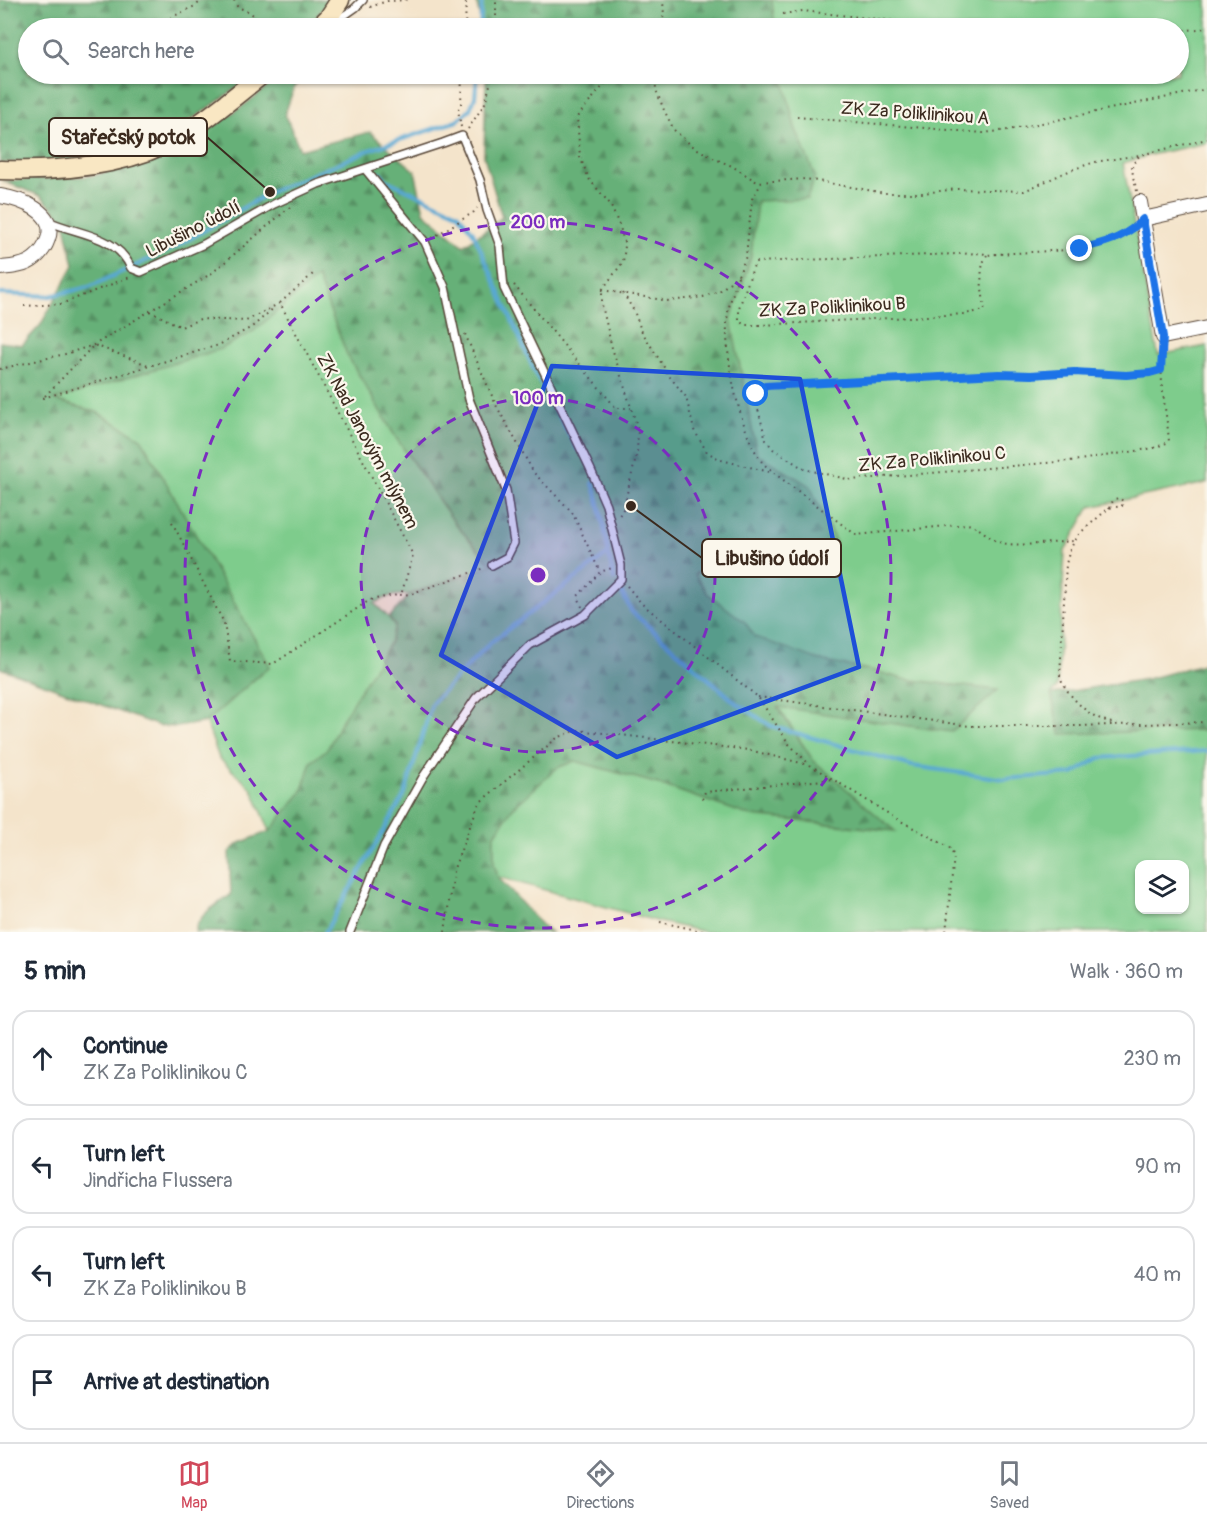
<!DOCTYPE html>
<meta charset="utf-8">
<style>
:root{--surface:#fff;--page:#f6f6f7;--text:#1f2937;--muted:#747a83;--line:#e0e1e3;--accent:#d1495b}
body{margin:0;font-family:Pangolin,sans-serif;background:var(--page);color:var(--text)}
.controls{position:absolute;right:18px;bottom:18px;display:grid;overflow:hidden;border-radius:12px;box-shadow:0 2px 4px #0004}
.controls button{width:54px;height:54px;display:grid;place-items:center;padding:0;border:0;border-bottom:2px solid var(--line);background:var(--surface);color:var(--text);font:30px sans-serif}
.stop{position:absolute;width:18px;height:18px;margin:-14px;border:4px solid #1a73e8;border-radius:50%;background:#fff}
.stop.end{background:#1a73e8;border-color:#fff;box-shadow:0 2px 6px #0008}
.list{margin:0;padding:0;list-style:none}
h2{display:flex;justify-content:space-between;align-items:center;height:78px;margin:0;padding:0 24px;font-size:26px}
h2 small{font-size:20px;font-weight:400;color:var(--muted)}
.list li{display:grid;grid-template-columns:39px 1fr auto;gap:18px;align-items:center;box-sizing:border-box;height:96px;margin:0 12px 12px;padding:0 12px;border:2px solid var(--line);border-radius:18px}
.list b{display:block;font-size:22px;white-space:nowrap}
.list p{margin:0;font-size:20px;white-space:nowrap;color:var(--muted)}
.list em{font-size:20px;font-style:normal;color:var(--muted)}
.icon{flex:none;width:33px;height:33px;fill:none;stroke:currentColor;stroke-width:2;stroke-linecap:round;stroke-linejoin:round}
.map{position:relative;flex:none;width:1207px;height:932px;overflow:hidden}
.search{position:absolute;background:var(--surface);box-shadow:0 2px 4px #0004;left:18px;right:18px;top:18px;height:66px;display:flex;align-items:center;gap:15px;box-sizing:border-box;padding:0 21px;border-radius:33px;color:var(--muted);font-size:22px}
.sheet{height:510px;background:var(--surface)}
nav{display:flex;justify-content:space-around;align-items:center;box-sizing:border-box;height:84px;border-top:2px solid var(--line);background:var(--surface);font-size:16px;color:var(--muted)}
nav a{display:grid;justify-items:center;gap:3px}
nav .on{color:var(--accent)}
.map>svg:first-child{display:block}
.forest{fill:url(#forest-firs);stroke:#506d4b;stroke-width:1.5}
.garden{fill:#7ecc8c;stroke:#5c7b55;stroke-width:1.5;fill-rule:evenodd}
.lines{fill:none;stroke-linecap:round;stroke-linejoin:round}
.stream{stroke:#59a8d3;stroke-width:4}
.service-casing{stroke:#574638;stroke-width:10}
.minor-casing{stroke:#574638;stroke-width:16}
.secondary-casing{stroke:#574638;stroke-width:21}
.path{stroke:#574638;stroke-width:2;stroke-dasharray:1.5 4.5;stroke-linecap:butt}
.service{stroke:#fff;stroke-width:7}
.minor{stroke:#fff;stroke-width:14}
.secondary{stroke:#f9e7c3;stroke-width:18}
.route{stroke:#1a73e8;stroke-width:8}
.marked{fill:#1d4ed8;fill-opacity:0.2;stroke:#1d4ed8;stroke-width:4.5;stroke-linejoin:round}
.ring{fill:none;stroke:#7b2cbf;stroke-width:3;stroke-dasharray:10 8}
.labels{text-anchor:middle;stroke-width:4.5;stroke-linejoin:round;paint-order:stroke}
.street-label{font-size:18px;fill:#3b2a1e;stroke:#fbf7ec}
.centre{fill:#7b2cbf;stroke:#fbf7ec;stroke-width:3}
.ring-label{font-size:18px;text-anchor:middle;font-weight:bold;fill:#7b2cbf;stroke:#fbf7ec;stroke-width:4.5;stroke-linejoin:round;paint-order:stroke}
.leader{fill:none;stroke:#3b2a1e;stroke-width:2}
.callout-dot{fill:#3b2a1e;stroke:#fbf7ec;stroke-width:2}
.callout{fill:#fbf7ec;stroke:#3b2a1e;stroke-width:2}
.callout-label{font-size:20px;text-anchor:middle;font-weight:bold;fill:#3b2a1e}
</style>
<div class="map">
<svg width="1207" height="932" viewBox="0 0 1207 932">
<defs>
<pattern id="forest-firs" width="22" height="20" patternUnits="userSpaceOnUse" patternTransform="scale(1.5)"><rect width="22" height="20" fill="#66b078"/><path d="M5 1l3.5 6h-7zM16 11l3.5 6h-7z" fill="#558f62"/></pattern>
</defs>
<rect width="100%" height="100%" fill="#fbf7ec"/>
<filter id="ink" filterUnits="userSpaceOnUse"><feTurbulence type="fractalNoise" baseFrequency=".0167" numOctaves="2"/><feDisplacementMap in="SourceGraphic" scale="12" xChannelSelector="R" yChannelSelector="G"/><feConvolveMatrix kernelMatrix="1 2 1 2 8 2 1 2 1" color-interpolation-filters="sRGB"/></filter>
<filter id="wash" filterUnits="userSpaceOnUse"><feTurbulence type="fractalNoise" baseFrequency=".008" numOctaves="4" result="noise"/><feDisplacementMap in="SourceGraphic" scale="24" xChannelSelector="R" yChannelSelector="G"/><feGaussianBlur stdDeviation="1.35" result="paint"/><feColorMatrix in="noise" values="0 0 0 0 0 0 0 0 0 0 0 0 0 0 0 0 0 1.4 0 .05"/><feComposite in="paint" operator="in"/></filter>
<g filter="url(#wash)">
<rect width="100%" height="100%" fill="#f4e4cb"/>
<!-- forest -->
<path class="forest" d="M0 0H331L306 28H28V74H256L197 116 161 135 91 159 0 163Z
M476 0H772L775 28H482Z
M284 74H307L294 87 285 114 300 150 370 132 415 171 424 212 464 246 502 217 484 156 486 74H782L795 127 816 176 807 199 757 201 751 257 731 320 757 454 810 486 837 544 728 563 695 574 707 593 745 622 755 637 904 679 999 690 951 732 778 708 813 760 897 831 751 816 658 784 575 761 557 768 512 809 494 836V863L498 877 544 928 551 932H195C197 915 217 904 231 895L229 852 238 844 270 831 301 793 311 762 328 748 340 723 395 626 389 618 410 594 492 565 456 525 396 438 347 355 317 277 254 331 221 349 55 400 97 412 141 438 270 666 206 722 177 727 159 726 0 668V342L22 345 40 326 74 265 64 220 41 196 3 181 94 176 168 151 206 132 247 103Z
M1207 663V730L1060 734 1051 694 1147 679Z"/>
<!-- garden -->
<path class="garden" d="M772 0H1207V143L1154 154 1123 163 1158 355 1207 346V483L1090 507 1065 551 1057 687 1051 694 1060 734 1207 730V932H706L660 922 498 877 494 863V836L512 809 557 768 575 761 658 784 751 816 895 831 813 760 778 707 951 732 998 690 904 679 871 670 825 662 755 637 745 622 707 593 695 574 728 563 836 543 810 486 757 454 731 320 751 257 757 201 807 199 815 176 795 127 782 74H1178V28H775ZM1184 864V910H1140V864Z
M317 277 347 355 396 438 456 525 492 565 410 594 390 596 374 603 389 618 395 626 390 642 340 723 328 748 311 762 301 793 270 831 252 789 219 758 206 722 270 666 141 438 97 412 54 400 221 349 254 331Z"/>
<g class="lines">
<!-- stream -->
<path class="stream" d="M480 28 482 0
M380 172 386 180 458 213 473 232 536 375 578 449
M0 294 50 296 89 287 176 247 270 192 372 149 457 121 470 109 475 97 477 74
M593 483C604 514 606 548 614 579
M622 593 632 612 735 702 771 726 912 766 1004 779 1073 774 1099 758 1207 751
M325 932 405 794 432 703 490 643 608 554"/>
</g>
</g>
<g filter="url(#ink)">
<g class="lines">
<!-- service casing -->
<g class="service-casing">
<path id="service" d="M332 24 355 8 363 0
M365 169 425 242 445 287 469 399 506 490 514 543 507 557 492 565
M48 221C78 235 116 234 131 268L141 272 204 244 274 204 318 184 443 143 462 136 480 180 487 210 500 246 504 288 590 468 606 505 621 565V579L585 615 530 645 476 698 423 777 384 846 350 932"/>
</g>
<!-- minor casing -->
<g class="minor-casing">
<path id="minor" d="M0 196C20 199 58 212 48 239 46 245 41 253 35 258 26 266 12 267 0 268
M1140 202 1163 337 1207 328
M1143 219 1207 205"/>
</g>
<!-- secondary casing -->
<g class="secondary-casing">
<path id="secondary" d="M318 28 329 17 340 0
M0 170C58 172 128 166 179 137 209 119 236 95 263 74"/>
</g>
<!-- path -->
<path class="path" d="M234 0 238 8C249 9 259 20 267 28
M370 7 387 1 407 0
M783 14 803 11 960 28
M149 28 195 6 203 0
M465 28 466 0
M496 28V0
M657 28 664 16 663 0
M1178 31 1207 28
M613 74 577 117 580 157 589 179 610 204 620 227 625 246 623 262 602 290V305L612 348 638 429 637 454 623 509 619 516
M655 74 656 90 664 110 674 130 691 145 713 158 732 166 757 182 806 179 885 193H923L957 189 1024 191 1071 170 1095 162 1140 155
M797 117 983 133 1008 130 1207 89
M461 127 458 110 461 104 462 74
M468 129 485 103 493 74
M1137 191 1133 177 1132 165 1140 155 1207 139
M432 238 474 212 477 208
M987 255C977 270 983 293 985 310L965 314 761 325H744L739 320V308L755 262 982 253 987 255 997 254 1068 250C1090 248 1114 241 1133 229
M738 276C735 288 730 300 728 312 722 349 740 433 762 462 765 466 769 468 773 471
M514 285 616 408H631
M602 290 669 301 703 297 721 290 739 274 746 256 752 199 761 184
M623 293 634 311 641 330 670 377 686 397 694 430 707 452 721 460 774 473 856 535 967 524C980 526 988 538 999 542 1013 548 1058 542 1074 541
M280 303 314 273
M24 306 61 304 130 277
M150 311 181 327 200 319 246 321 280 303 413 555 401 595
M465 334 496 405 534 473 572 512 600 572
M0 369 65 354 94 345 212 273 290 207
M1161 370 1150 373 1126 375 1075 372 1031 375 999 374 926 377 764 386 759 389 756 394 757 405 766 440 773 449 804 469 851 480 1080 460 1154 448 1169 442C1167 411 1158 381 1163 350
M45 396 94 345 148 365
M43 398 219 345 252 327 275 307
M1109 508 1114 499 1119 498 1123 501 1122 506 1109 508 1079 534 1070 549 1066 564 1060 676C1064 690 1079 706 1091 714 1098 719 1107 721 1114 724
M172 522 224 623 230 661 273 664 370 600 390 596 410 594 484 568
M627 586 642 604 758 697 789 744 810 765 897 819 949 847 954 856 946 932
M582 607 578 596 600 572 612 568
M758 697 970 726H1080L1207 722
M702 799 705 792 833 779
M660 922 706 932
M445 932 453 871 479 803 557 738 577 730 749 750 809 765"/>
<!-- service -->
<use href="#service" class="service"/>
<!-- minor -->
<use href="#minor" class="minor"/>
<!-- secondary -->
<use href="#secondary" class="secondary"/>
</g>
</g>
<g class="lines" filter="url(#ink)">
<!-- route -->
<path class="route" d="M756 394 759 389 765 386 999 374 1031 375 1074 372 1126 375 1150 373 1161 370 1163 337 1143 219C1124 239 1106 242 1080 249"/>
</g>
<!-- marked area -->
<path class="marked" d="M552 366 800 379 859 667 617 757 441 655Z"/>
<!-- distance rings -->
<circle cx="538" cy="575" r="177" fill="#7b2cbf" fill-opacity=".12"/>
<g class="ring">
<circle cx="538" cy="575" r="177"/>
<circle cx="538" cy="575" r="353"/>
</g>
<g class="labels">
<!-- street labels -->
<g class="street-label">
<text transform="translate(915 113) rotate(4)" y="6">ZK Za Poliklinikou A</text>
<text transform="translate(193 229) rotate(-27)" y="6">Libušino údolí</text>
<text transform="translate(832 307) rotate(-3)" y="6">ZK Za Poliklinikou B</text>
<text transform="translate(368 441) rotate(62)" y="6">ZK Nad Janovým mlýnem</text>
<text transform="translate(932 459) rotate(-5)" y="6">ZK Za Poliklinikou C</text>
</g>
</g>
<circle cx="538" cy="575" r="9" class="centre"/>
<g class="ring-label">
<text x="538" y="228">200 m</text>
<text x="538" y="404">100 m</text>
</g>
<!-- callouts -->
<path class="leader" d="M270 192L207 137M631 506L702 558"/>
<g class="callout-dot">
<circle cx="270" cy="192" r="6"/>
<circle cx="631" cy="506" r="6"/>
</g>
<g class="callout">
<rect x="49" y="118" width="158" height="38" rx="6"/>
<rect x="702" y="539" width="139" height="38" rx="6"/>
</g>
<g class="callout-label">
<text x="128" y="144">Stařečský potok</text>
<text x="772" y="565">Libušino údolí</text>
</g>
</svg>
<div class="controls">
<button><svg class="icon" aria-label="layers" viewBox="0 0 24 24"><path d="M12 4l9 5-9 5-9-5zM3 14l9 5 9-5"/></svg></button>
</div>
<div class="stop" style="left:756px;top:394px"></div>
<div class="stop end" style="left:1080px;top:249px"></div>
<div class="search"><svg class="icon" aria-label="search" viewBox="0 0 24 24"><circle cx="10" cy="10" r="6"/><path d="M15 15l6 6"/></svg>Search here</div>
</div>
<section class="sheet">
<h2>5 min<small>Walk · 360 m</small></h2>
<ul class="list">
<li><svg class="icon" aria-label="ahead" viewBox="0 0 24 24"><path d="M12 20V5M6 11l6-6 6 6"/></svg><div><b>Continue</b><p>ZK Za Poliklinikou C</p></div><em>230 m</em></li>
<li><svg class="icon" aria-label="left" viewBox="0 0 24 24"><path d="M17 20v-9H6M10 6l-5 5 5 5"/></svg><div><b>Turn left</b><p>Jindřicha Flussera</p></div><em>90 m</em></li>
<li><svg class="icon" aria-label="left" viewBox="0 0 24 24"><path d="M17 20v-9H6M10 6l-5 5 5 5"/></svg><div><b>Turn left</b><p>ZK Za Poliklinikou B</p></div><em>40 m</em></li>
<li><svg class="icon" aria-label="arrive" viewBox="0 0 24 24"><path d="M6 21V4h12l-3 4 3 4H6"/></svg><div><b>Arrive at destination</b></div></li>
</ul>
</section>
<nav>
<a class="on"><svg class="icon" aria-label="map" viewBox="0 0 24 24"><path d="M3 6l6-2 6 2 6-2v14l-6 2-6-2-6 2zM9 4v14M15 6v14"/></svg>Map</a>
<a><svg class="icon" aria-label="directions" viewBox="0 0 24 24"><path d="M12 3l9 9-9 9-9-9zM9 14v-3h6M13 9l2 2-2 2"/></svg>Directions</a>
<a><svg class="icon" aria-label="saved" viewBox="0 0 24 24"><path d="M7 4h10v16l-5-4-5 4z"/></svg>Saved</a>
</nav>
